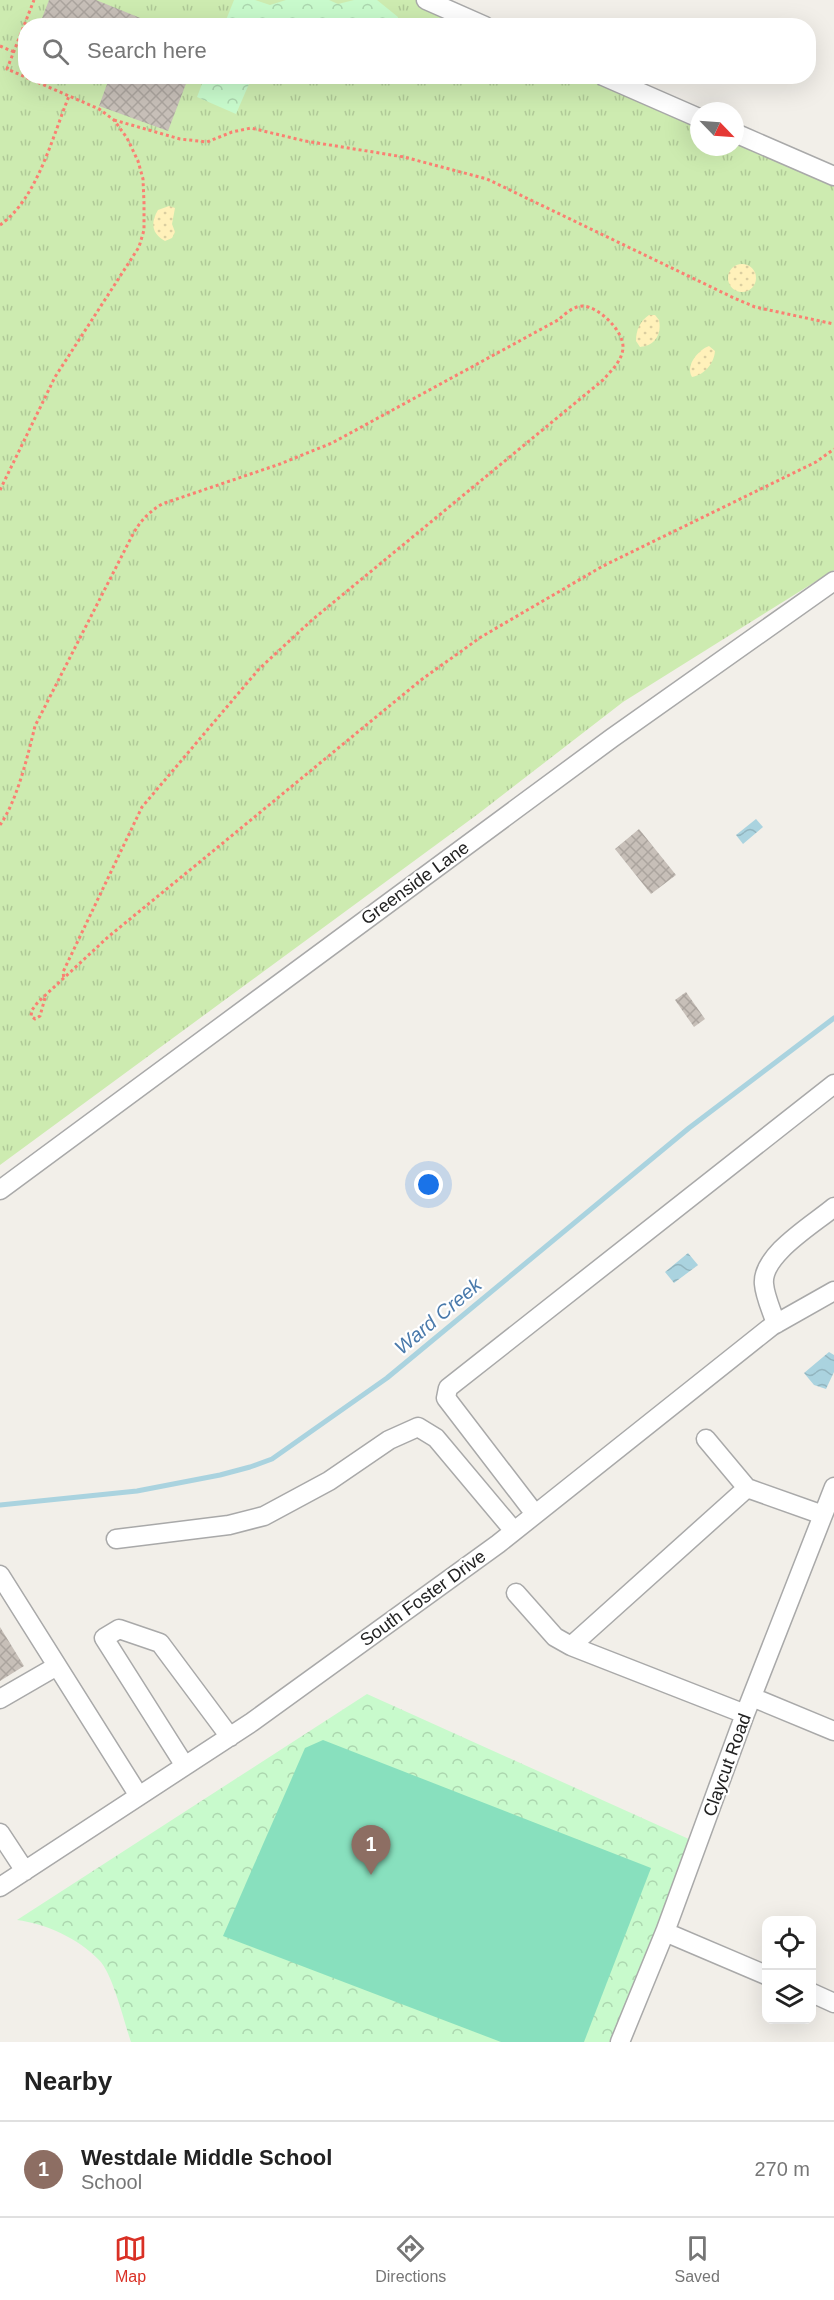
<!DOCTYPE html>
<style>
:root{--surface:#fff;--page:#f2f2f2;--text:#222;--muted:#767676;--line:#e0e0e0;--accent:#d93025}
body{margin:0;font-family:Helvetica,sans-serif;background:var(--page);color:var(--text)}
.controls{position:absolute;right:18px;bottom:18px;display:grid;overflow:hidden;border-radius:12px;box-shadow:0 6px 24px #0002}
.controls button{width:54px;height:54px;display:grid;place-items:center;padding:0;border:0;border-bottom:2px solid var(--line);background:var(--surface);color:var(--text);font:30px sans-serif}
.compass{position:absolute;left:690px;top:102px;width:54px;height:54px;border-radius:50%;background:var(--surface);box-shadow:0 6px 24px #0002;rotate:115deg}
.you{position:absolute;left:429px;top:1185px;width:21px;height:21px;margin:-15px;border:4px solid #fff;border-radius:50%;background:#1a73e8;box-shadow:0 0 0 9px #1a73e833}
.badge{display:grid;place-items:center;width:39px;height:39px;border-radius:50%;background:var(--accent);color:#fff;font-size:20px;font-weight:700}
.pin{position:absolute;translate:-50% -50px;filter:drop-shadow(0 2px 3px #0008)}
.pin::after{content:'';position:absolute;top:32px;width:21px;height:18px;background:inherit;clip-path:polygon(0 0,100% 0,50% 100%)}
.list{margin:0;padding:0;list-style:none}
h2{display:flex;justify-content:space-between;align-items:center;height:78px;margin:0;padding:0 24px;font-size:26px}
h2 small{font-size:20px;font-weight:400;color:var(--muted)}
.list li{display:grid;grid-template-columns:39px 1fr auto;gap:18px;align-items:center;box-sizing:border-box;height:96px;padding:0 24px;border-top:2px solid var(--line)}
.list b{display:block;font-size:22px;white-space:nowrap}
.list p{margin:0;font-size:20px;white-space:nowrap;color:var(--muted)}
.list em{font-size:20px;font-style:normal;color:var(--muted)}
.icon{flex:none;width:33px;height:33px;fill:none;stroke:currentColor;stroke-width:2;stroke-linecap:round;stroke-linejoin:round}
.map{position:relative;flex:none;width:834px;height:2042px;overflow:hidden}
.search{position:absolute;background:var(--surface);box-shadow:0 6px 24px #0002;left:18px;right:18px;top:18px;height:66px;display:flex;align-items:center;gap:15px;box-sizing:border-box;padding:0 21px;border-radius:24px;color:var(--muted);font-size:22px}
.sheet{height:174px;background:var(--surface)}
nav{display:flex;justify-content:space-around;align-items:center;box-sizing:border-box;height:84px;border-top:2px solid var(--line);background:var(--surface);font-size:16px;color:var(--muted)}
nav a{display:grid;justify-items:center;gap:3px}
nav .on{color:var(--accent)}
.map>svg:first-child{display:block}
.grass{fill:url(#grass-tufts)}
.sand{fill:url(#sand-dots)}
.park{fill:url(#park-crowns)}
.pitch{fill:#88e0be}
.water{fill:url(#water-waves)}
.lines{fill:none;stroke-linecap:round;stroke-linejoin:round}
.stream{stroke:#aad3df;stroke-width:5}
.building{fill:url(#building-cross-hatch)}
.minor-casing{stroke:#a9a9a9;stroke-width:21}
.path{stroke:#fa8072;stroke-width:3;stroke-dasharray:3 3;stroke-linecap:butt}
.minor{stroke:#fff;stroke-width:18}
.labels{text-anchor:middle;stroke-width:4.5;stroke-linejoin:round;paint-order:stroke}
.street-label{font-size:18px;fill:#222;stroke:#fff}
.water-label{font-size:20px;font-style:italic;fill:#4a7aab;stroke:#fff}
</style>
<div class="map">
<svg width="834" height="2042" viewBox="0 0 834 2042">
<defs>
<pattern id="grass-tufts" width="24" height="20" patternUnits="userSpaceOnUse" patternTransform="scale(1.5)"><rect width="24" height="20" fill="#cdebb0"/><path d="M3 7l-1-3M5 7V3M7 7l1-3M15 17l-1-3M17 17v-4M19 17l1-3" fill="none" stroke="#b0c997"/></pattern>
<pattern id="sand-dots" width="8" height="8" patternUnits="userSpaceOnUse" patternTransform="scale(1.5)"><rect width="8" height="8" fill="#fff1ba"/><path d="M2 2h.1M6 6h.1" fill="none" stroke="#dacea0" stroke-width="1.8" stroke-linecap="round"/></pattern>
<pattern id="park-crowns" width="20" height="18" patternUnits="userSpaceOnUse" patternTransform="scale(1.5)"><rect width="20" height="18" fill="#c8facc"/><path d="M2 6a3 3 0 1 1 6 0M12 15a3 3 0 1 1 6 0" fill="none" stroke="#acd6af"/></pattern>
<pattern id="water-waves" width="16" height="10" patternUnits="userSpaceOnUse" patternTransform="scale(1.5)"><rect width="16" height="10" fill="#aad3df"/><path d="M0 5q4-4 8 0t8 0" fill="none" stroke="#92b5bf"/></pattern>
<pattern id="building-cross-hatch" width="8" height="8" patternUnits="userSpaceOnUse" patternTransform="scale(1.5)"><rect width="8" height="8" fill="#c7bfb8"/><path d="M0 0l8 8M0 8l8-8" fill="none" stroke="#aba49e"/></pattern>
</defs>
<rect width="100%" height="100%" fill="#f2efe9"/>
<!-- grass -->
<path class="grass" d="M0 0H428L487 25 26 26V76L605 77 699 117V147H735V133L834 176V570L623 702 478 814 0 1165Z"/>
<!-- sand -->
<path class="sand" d="M169 206 175 208 172 224 175 232 172 238 165 241C152 234 150 223 158 210Z
M728 278a14 14 0 1 1 28 0a14 14 0 1 1-28 0Z
M649 315H655L659 320C662 334 655 346 640 347L636 341C636 330 640 321 649 315Z
M709 346 715 351C714 364 704 375 692 377 685 366 698 350 709 346Z"/>
<!-- park -->
<path class="park" d="M234 0H255L270 5 286 0H329L338 4 354 0H377L398 17 397 25H224Z
M205 76 252 77 236 114 197 97Z
M296 77H353L312 83Z
M367 1694 691 1840 611 2042H131C124 2022 113 1974 99 1960 78 1938 46 1924 17 1920Z"/>
<!-- pitch -->
<path class="pitch" d="M323 1740 651 1868 584 2042H501L223 1936 305 1748Z"/>
<!-- water -->
<path class="water" d="M756 819 763 827 743 844 736 835Z
M688 1253 698 1265 674 1283 665 1272Z
M829 1352 834 1355V1372L826 1389 814 1385 804 1373Z"/>
<g class="lines">
<!-- stream -->
<path class="stream" d="M0 1505 137 1491 220 1475 250 1467 272 1459 387 1378 689 1128 834 1018"/>
</g>
<!-- building -->
<path class="building" d="M49 0H96L160 26H39Z
M110 76H175L187 81 168 131 99 106Z
M639 829 676 875 651 894 615 849Z
M686 992 705 1019 694 1027 675 1000Z
M0 1627 24 1666 0 1681Z"/>
<g class="lines">
<!-- minor casing -->
<g class="minor-casing">
<path id="minor" d="M426 0 485 26
M603 76 699 118
M735 133 834 176
M0 1190 612 738 834 581
M776 1324C772 1311 765 1297 764 1284 761 1255 814 1224 834 1207
M706 1439 747 1488 823 1515
M535 1514 446 1398 448 1388 834 1084
M116 1539 229 1525 264 1516 329 1481 389 1440 418 1427 436 1438 514 1531
M0 1575 139 1796
M516 1593 555 1637 571 1646 745 1714
M571 1646 747 1488
M752 1697 834 1731
M0 1699 57 1666
M185 1766 104 1638 119 1629 160 1643 230 1737
M0 1833 25 1871
M0 1887 252 1722 498 1544 772 1326 834 1291
M665 1932 766 1975
M812 1993 834 2003
M620 2042 665 1932 745 1714 834 1487"/>
</g>
<!-- path -->
<path class="path" d="M0 46 14 52
M114 120 180 139 207 142 232 132 251 128 305 141 404 157 487 179 734 298 755 307 834 324
M0 225C37 199 52 138 69 96
M0 490 55 377 139 247 144 230V203L143 179 138 161 127 138 114 120 99 109 7 69 34 0
M0 825C17 801 28 755 35 726L133 534C141 520 149 512 162 504L280 464 332 443 558 320C565 314 573 306 583 306 599 307 624 331 623 348 622 361 611 371 603 380L312 620 259 669 142 807 63 972 64 979
M45 998 40 1016 35 1019 31 1016 32 1010 38 1002 108 937 218 847 421 680 481 637 603 566 816 462 834 449"/>
<!-- minor -->
<use href="#minor" class="minor"/>
</g>
<g class="labels">
<!-- street labels -->
<g class="street-label">
<text transform="translate(415 883) rotate(-36)" y="6">Greenside Lane</text>
<text transform="translate(423 1598) rotate(-36)" y="6">South Foster Drive</text>
<text transform="translate(727 1765) rotate(-70)" y="6">Claycut Road</text>
</g>
<!-- water labels -->
<g class="water-label">
<text transform="translate(438 1316) rotate(-40)" y="7">Ward Creek</text>
</g>
</g>
</svg>
<div class="controls">
<button><svg class="icon" aria-label="locate" viewBox="0 0 24 24"><circle cx="12" cy="12" r="6"/><path d="M12 2v4M12 18v4M2 12h4M18 12h4"/></svg></button>
<button><svg class="icon" aria-label="layers" viewBox="0 0 24 24"><path d="M12 4l9 5-9 5-9-5zM3 14l9 5 9-5"/></svg></button>
</div>
<svg class="compass" viewBox="-18 -18 36 36"><path d="M0-13l5 13h-10z" fill="#e53935"/><path d="M0 13l5-13h-10z" fill="#767676"/></svg>
<div class="you"></div>
<div class="pin badge" style="left:371px;top:1875px;background:#8d6e63">1</div>
<div class="search"><svg class="icon" aria-label="search" viewBox="0 0 24 24"><circle cx="10" cy="10" r="6"/><path d="M15 15l6 6"/></svg>Search here</div>
</div>
<section class="sheet">
<h2>Nearby<small></small></h2>
<ul class="list">
<li><span class="badge" style="background:#8d6e63">1</span><div><b>Westdale Middle School</b><p>School</p></div><em>270 m</em></li>
</ul>
</section>
<nav>
<a class="on"><svg class="icon" aria-label="map" viewBox="0 0 24 24"><path d="M3 6l6-2 6 2 6-2v14l-6 2-6-2-6 2zM9 4v14M15 6v14"/></svg>Map</a>
<a><svg class="icon" aria-label="directions" viewBox="0 0 24 24"><path d="M12 3l9 9-9 9-9-9zM9 14v-3h6M13 9l2 2-2 2"/></svg>Directions</a>
<a><svg class="icon" aria-label="saved" viewBox="0 0 24 24"><path d="M7 4h10v16l-5-4-5 4z"/></svg>Saved</a>
</nav>
